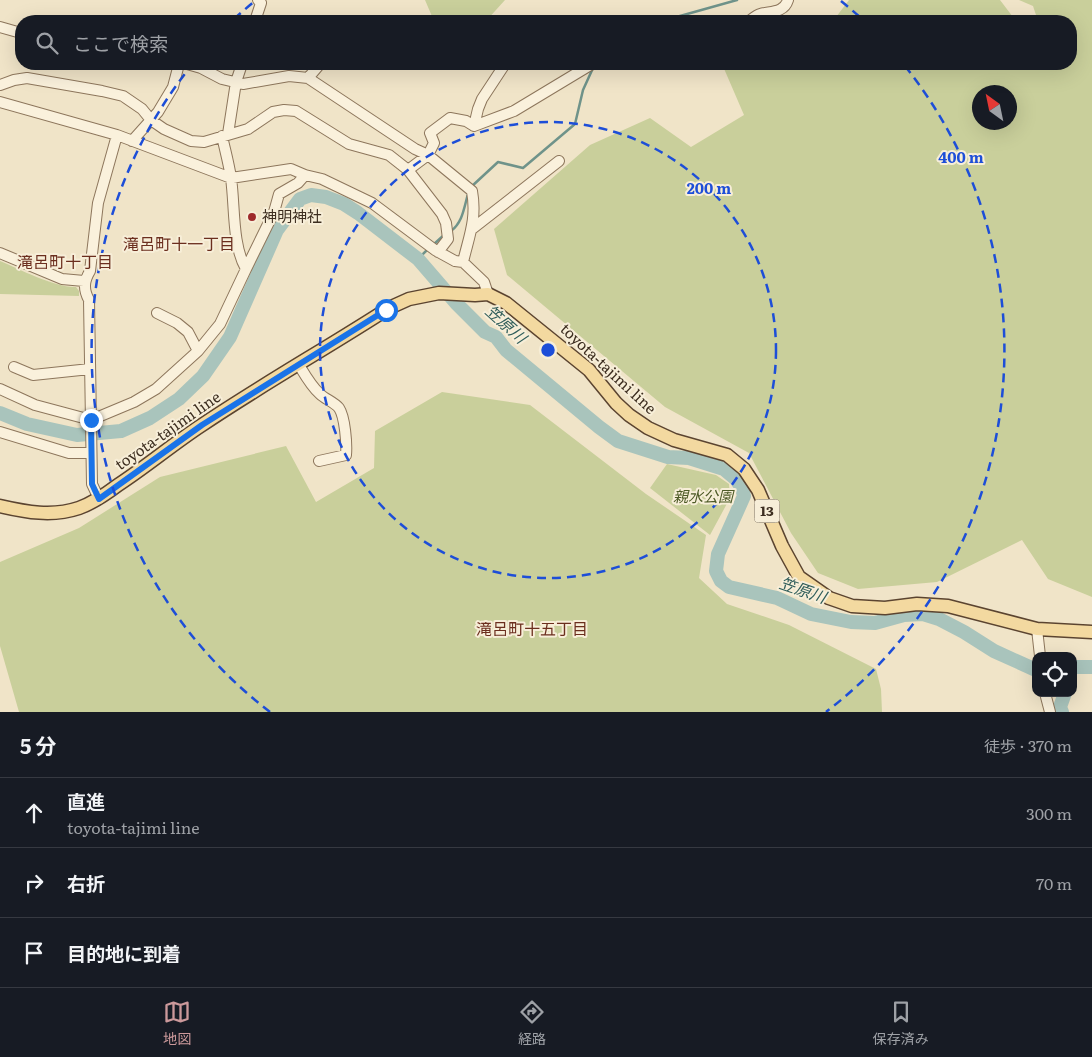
<!DOCTYPE html>
<html lang="ja">
<meta charset="utf-8">
<style>
:root{--surface:#171b24;--page:#242831;--text:#f1f3f6;--muted:#9ea1a6;--line:#363941;--accent:#cc999b}
body{margin:0;font-family:Literata,"Noto Sans JP",serif;background:var(--page);color:var(--text)}
.controls{position:absolute;right:15px;bottom:15px;display:grid;overflow:hidden;border-radius:10px;box-shadow:0 5px 20px #0002}
.controls button{width:45px;height:45px;display:grid;place-items:center;padding:0;border:0;border-bottom:1px solid var(--line);background:var(--surface);color:var(--text);font:25px sans-serif}
.compass{position:absolute;left:972px;top:85px;width:45px;height:45px;border-radius:50%;background:var(--surface);box-shadow:0 5px 20px #0002;rotate:327deg}
.stop{position:absolute;width:15px;height:15px;margin:-11px;border:4px solid #1a73e8;border-radius:50%;background:#fff}
.stop.end{background:#1a73e8;border-color:#fff;box-shadow:0 1px 5px #0008}
.list{margin:0;padding:0;list-style:none}
h2{display:flex;justify-content:space-between;align-items:center;height:65px;margin:0;padding:0 20px;font-size:21px}
h2 small{font-size:16px;font-weight:400;color:var(--muted)}
.list li{display:grid;grid-template-columns:32px 1fr auto;gap:15px;align-items:center;box-sizing:border-box;height:70px;padding:0 20px;border-top:1px solid var(--line)}
.list b{display:block;font-size:19px;white-space:nowrap}
.list p{margin:0;font-size:16px;white-space:nowrap;color:var(--muted)}
.list em{font-size:16px;font-style:normal;color:var(--muted)}
.icon{flex:none;width:28px;height:28px;fill:none;stroke:currentColor;stroke-width:2;stroke-linecap:round;stroke-linejoin:round}
.map{position:relative;flex:none;width:1092px;height:712px;overflow:hidden}
.search{position:absolute;background:var(--surface);box-shadow:0 5px 20px #0002;left:15px;right:15px;top:15px;height:55px;display:flex;align-items:center;gap:12px;box-sizing:border-box;padding:0 18px;border-radius:20px;color:var(--muted);font-size:19px}
.sheet{height:275px;background:var(--surface)}
nav{display:flex;justify-content:space-around;align-items:center;box-sizing:border-box;height:70px;border-top:1px solid var(--line);background:var(--surface);font-size:14px;color:var(--muted)}
nav a{display:grid;justify-items:center;gap:2px}
nav .on{color:var(--accent)}
.map>svg:first-child{display:block}
.green{fill:#c9cf9b;fill-rule:evenodd}
.lines{fill:none;stroke-linecap:round;stroke-linejoin:round}
.stream{stroke:#6f938a;stroke-width:2.5}
.river{stroke:#a9c4bc;stroke-width:14}
.minor-casing{stroke:#8d765c;stroke-width:12}
.major-casing{stroke:#5b4430;stroke-width:15}
.minor{stroke:#faf1dc;stroke-width:10}
.major{stroke:#f3d9a0;stroke-width:12}
.route{stroke:#1a73e8;stroke-width:6}
.ring{fill:none;stroke:#1d4ed8;stroke-width:2.5;stroke-dasharray:9 6}
.poi-dot{fill:#9e2a2b;stroke:#f7eed8;stroke-width:2}
.labels{text-anchor:middle;stroke-width:4;stroke-linejoin:round;paint-order:stroke}
.shield{fill:#f7eed8;stroke:#756857;stroke-width:1}
.shield-label{font-size:14px;font-weight:bold;fill:#3d2e20}
.poi-label{font-size:15px;fill:#3d2e20;stroke:#f7eed8;text-anchor:start}
.street-label{font-size:15px;fill:#3d2e20;stroke:#f7eed8}
.park-label{font-size:15px;font-style:italic;fill:#4d5a26;stroke:#f7eed8}
.neighbourhood-label{font-size:16px;fill:#6b2e1e;stroke:#f7eed8}
.water-label{font-size:16px;font-style:italic;fill:#2f5d5a;stroke:#f7eed8}
.centre{fill:#1d4ed8;stroke:#f7eed8;stroke-width:2.5}
.ring-label{font-size:15px;text-anchor:middle;font-weight:bold;fill:#1d4ed8;stroke:#f7eed8;stroke-width:4;stroke-linejoin:round;paint-order:stroke}
</style>
<div class="map">
<svg width="1092" height="712" viewBox="0 0 1092 712">
<rect width="100%" height="100%" fill="#f0e4c8"/>
<!-- green -->
<path class="green" d="M425 0H505L486 21H434Z
M849 0H1000L1016 21H833Z
M1019 0H1092V597L1048 579 1022 540 937 582 858 589 818 573 791 533 749 453 665 407 507 275 494 229 590 145 650 118 691 147 744 115 722 64H1050L1053 67 1054 64H1071V21H1038L1033 6ZM980 92H1010V122H980Z
M0 261C19 269 56 288 76 287L79 291V296L0 294Z
M442 392 530 405 646 494 706 535 699 578 727 604 789 625 876 669 881 689 882 712H19L0 646V562L79 528 160 477 286 446 316 502 374 468 375 431Z
M667 464 716 475 729 484 730 498 710 535 650 488Z"/>
<g class="lines">
<!-- stream -->
<path class="stream" d="M668 21 680 16 737 0
M471 187 498 162 523 168 575 124 583 90 593 68
M451 231C463 222 464 207 468 194
M433 245 444 235
M418 259 429 248"/>
<!-- river -->
<path class="river" d="M0 413 27 424 77 435 121 431 150 418 179 399 203 376 230 337 277 230 300 199 311 195 326 197 344 204 358 213 418 259 456 303 485 332 496 337 506 350 599 427 618 441 668 457 689 458 724 469 736 479 742 488 744 496 718 554 716 571 721 581 729 587 777 598 811 614 851 622 875 623 904 615 923 614 939 619 964 632 994 651 1036 670
M1073 667H1092
M1062 712 1060 707 1065 693"/>
<!-- minor casing -->
<g class="minor-casing">
<path id="minor" d="M255 21 261 3 258 0
M749 21C752 19 756 15 760 14 771 11 784 13 788 0
M0 27 21 33
M187 64 201 68 222 79 243 84 289 76 308 78 415 149 428 155 472 191C477 219 469 236 463 262
M308 78 320 64
M0 85 14 80 27 78 102 91 123 96 142 109 151 120 164 129 191 141 204 142 248 129 273 112 284 110 296 111 349 144 389 155 408 170 442 214 446 223 448 239 438 252
M0 102 117 135 231 178 291 169 305 175 322 179 372 203 435 250 455 261 463 262 484 282 488 294
M474 126 478 109 482 99 505 64
M228 134 236 82 242 64
M132 141 158 112 173 87 179 64
M408 170 428 155 434 143 430 133 450 118 466 121 474 126 514 111 592 64
M472 229 559 161
M0 253 62 279 84 281
M246 269 274 212 279 194 298 183 305 175
M157 313 177 323 188 332 198 351
M299 365C305 375 311 386 320 394 325 399 334 402 339 408 345 417 347 444 346 455L319 461
M14 367 33 375 90 369
M0 389 35 405 91 420 134 402 156 389 198 351 220 324 246 269C232 245 235 206 231 178 229 164 225 150 222 136
M0 432 69 453H91
M99 499 92 484 89 300C83 289 84 281 90 271L98 203 117 135
M1037 629 1040 656
M1045 693 1050 712"/>
</g>
<!-- major casing -->
<g class="major-casing">
<path id="major" d="M0 506C26 512 52 517 79 508 93 503 106 494 118 485 147 466 173 444 202 425 263 384 327 348 389 308L409 299 439 293 475 295 488 294 506 303 589 370 616 403 629 415 648 428 674 440 727 455 744 469 758 490 782 546 799 577 829 598 852 606 885 608 917 604 948 606 1037 629 1092 632"/>
</g>
<!-- minor -->
<use href="#minor" class="minor"/>
<!-- major -->
<use href="#major" class="major"/>
</g>
<g class="lines">
<!-- route -->
<path class="route" d="M91 420 92 484 99 499 202 425 386 310"/>
</g>
<!-- distance rings -->
<g class="ring">
<circle cx="548" cy="350" r="228"/>
<path d="M270 712A456 456 0 0 1 191 66M234 19A456 456 0 0 1 255 1M841 1A456 456 0 0 1 862 19M905 66A456 456 0 0 1 826 712"/>
</g>
<!-- markers -->
<circle class="poi-dot" cx="252" cy="217" r="5"/>
<g class="labels">
<!-- shield labels -->
<rect class="shield" x="754.5" y="499.5" width="25" height="23" rx="4"/>
<g class="shield-label">
<text x="767" y="516">13</text>
</g>
<!-- poi labels -->
<g class="poi-label">
<text x="262" y="222">神明神社</text>
</g>
<!-- street labels -->
<g class="street-label">
<text transform="translate(608 369) rotate(43)" y="5">toyota-tajimi line</text>
<text transform="translate(168 431) rotate(-35)" y="5">toyota-tajimi line</text>
</g>
<!-- park labels -->
<g class="park-label">
<text x="703" y="502">親水公園</text>
</g>
<!-- neighbourhood labels -->
<g class="neighbourhood-label">
<text x="179" y="250">滝呂町十一丁目</text>
<text x="65" y="268">滝呂町十丁目</text>
<text x="532" y="635">滝呂町十五丁目</text>
</g>
<!-- water labels -->
<g class="water-label">
<text transform="translate(506 324) rotate(42)" y="6">笠原川</text>
<text transform="translate(803 590) rotate(19)" y="6">笠原川</text>
</g>
</g>
<circle cx="548" cy="350" r="8" class="centre"/>
<g class="ring-label">
<text x="961" y="163">400 m</text>
<text x="709" y="194">200 m</text>
</g>
</svg>
<div class="controls">
<button><svg class="icon" aria-label="locate" viewBox="0 0 24 24"><circle cx="12" cy="12" r="6"/><path d="M12 2v4M12 18v4M2 12h4M18 12h4"/></svg></button>
</div>
<svg class="compass" viewBox="-18 -18 36 36"><path d="M0-13l5 13h-10z" fill="#e53935"/><path d="M0 13l5-13h-10z" fill="#9ea1a6"/></svg>
<div class="stop" style="left:386px;top:310px"></div>
<div class="stop end" style="left:91px;top:420px"></div>
<div class="search"><svg class="icon" aria-label="search" viewBox="0 0 24 24"><circle cx="10" cy="10" r="6"/><path d="M15 15l6 6"/></svg>ここで検索</div>
</div>
<section class="sheet">
<h2>5 分<small>徒歩 · 370 m</small></h2>
<ul class="list">
<li><svg class="icon" aria-label="ahead" viewBox="0 0 24 24"><path d="M12 20V5M6 11l6-6 6 6"/></svg><div><b>直進</b><p>toyota-tajimi line</p></div><em>300 m</em></li>
<li><svg class="icon" aria-label="right" viewBox="0 0 24 24"><path d="M7 20v-9h11M14 6l5 5-5 5"/></svg><div><b>右折</b></div><em>70 m</em></li>
<li><svg class="icon" aria-label="arrive" viewBox="0 0 24 24"><path d="M6 21V4h12l-3 4 3 4H6"/></svg><div><b>目的地に到着</b></div></li>
</ul>
</section>
<nav>
<a class="on"><svg class="icon" aria-label="map" viewBox="0 0 24 24"><path d="M3 6l6-2 6 2 6-2v14l-6 2-6-2-6 2zM9 4v14M15 6v14"/></svg>地図</a>
<a><svg class="icon" aria-label="directions" viewBox="0 0 24 24"><path d="M12 3l9 9-9 9-9-9zM9 14v-3h6M13 9l2 2-2 2"/></svg>経路</a>
<a><svg class="icon" aria-label="saved" viewBox="0 0 24 24"><path d="M7 4h10v16l-5-4-5 4z"/></svg>保存済み</a>
</nav>
